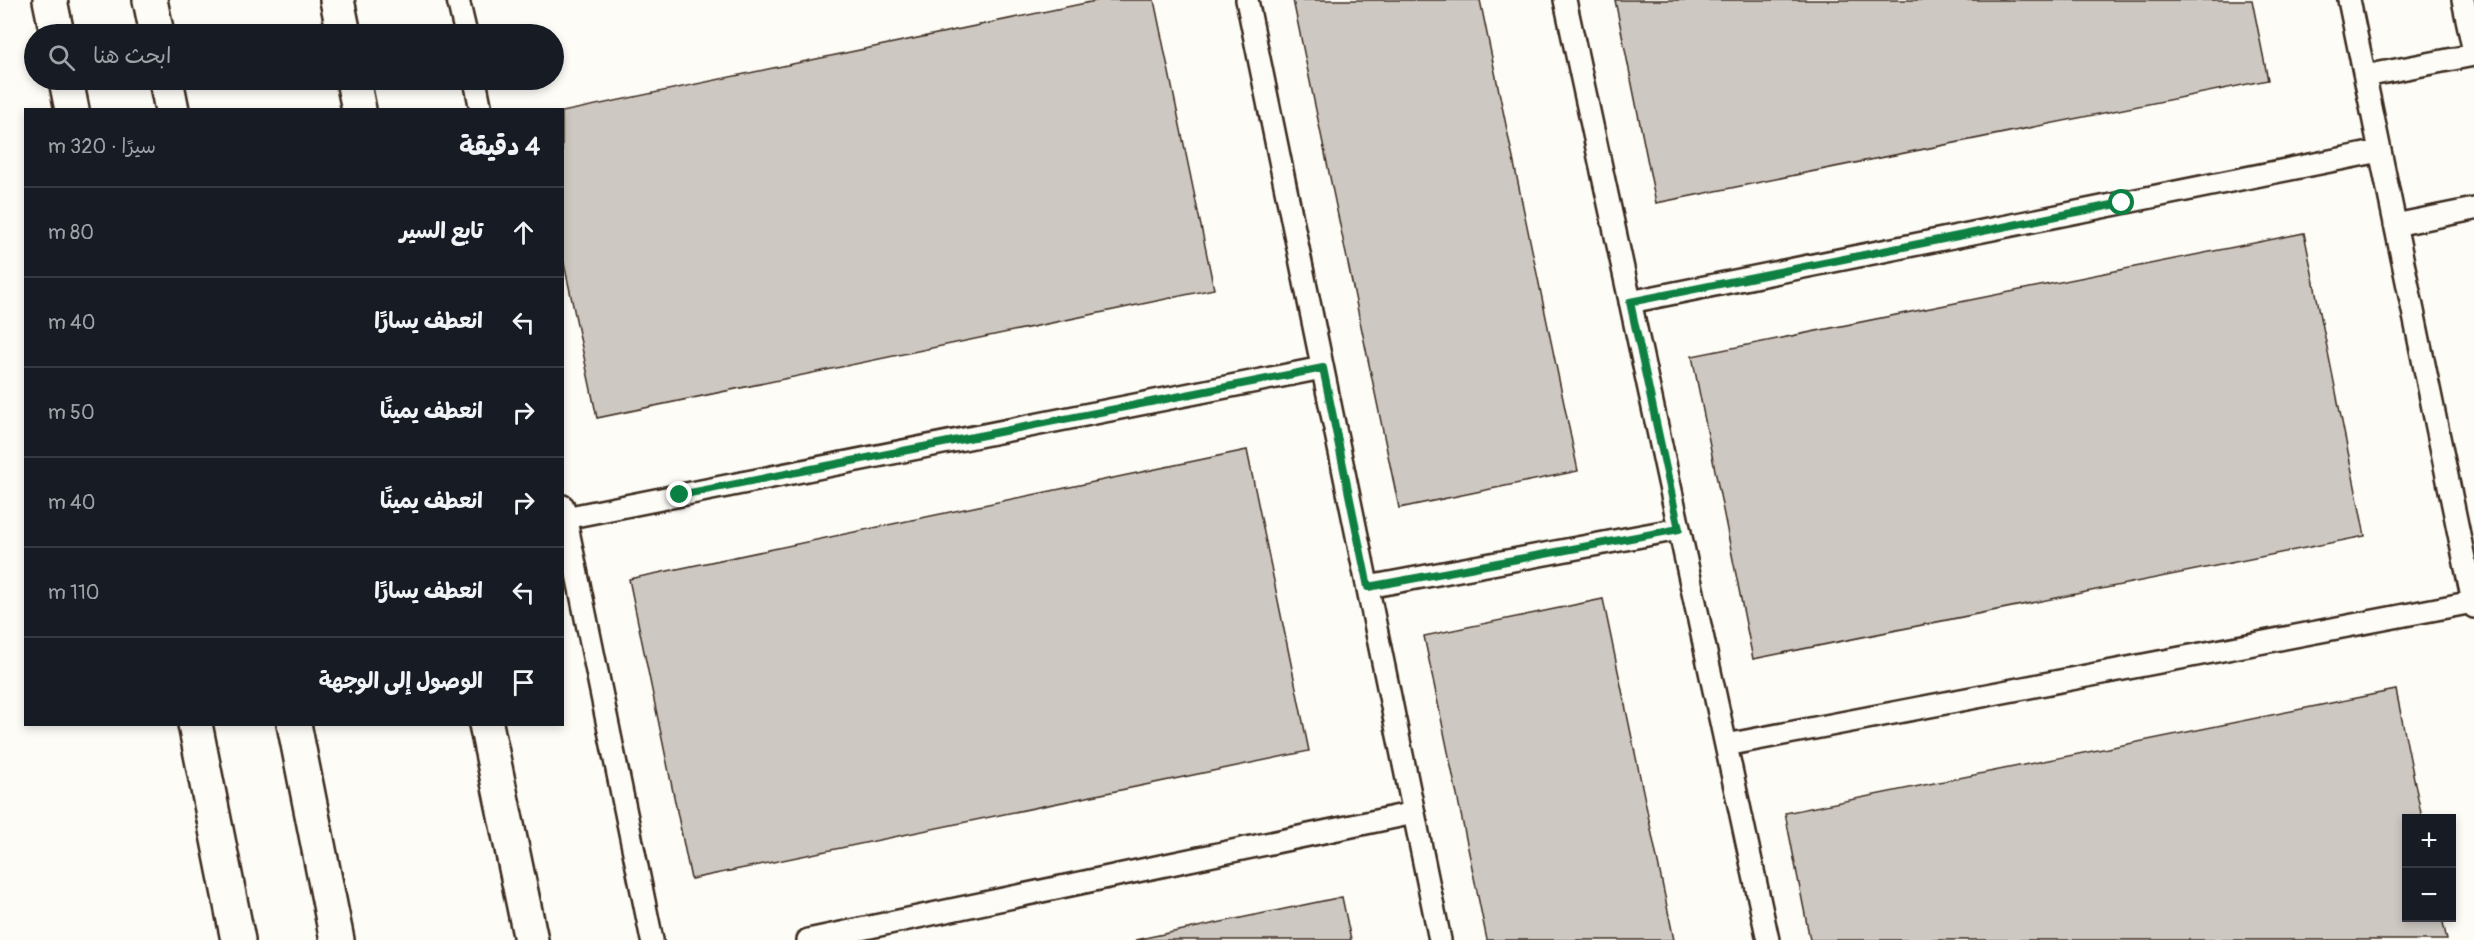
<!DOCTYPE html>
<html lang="ar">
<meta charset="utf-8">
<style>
:root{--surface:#171b24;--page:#20242c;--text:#f1f3f6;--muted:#9ea1a6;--line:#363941}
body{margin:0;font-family:Pangolin,"Playpen Sans Arabic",sans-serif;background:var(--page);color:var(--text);direction:rtl}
.controls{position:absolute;right:18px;bottom:18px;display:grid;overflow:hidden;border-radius:0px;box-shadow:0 3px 9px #0003}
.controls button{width:54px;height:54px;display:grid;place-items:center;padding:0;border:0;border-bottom:2px solid var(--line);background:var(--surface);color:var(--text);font:30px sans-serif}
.stop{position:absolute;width:18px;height:18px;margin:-14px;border:4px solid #0b8043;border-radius:50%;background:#fff}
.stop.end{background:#0b8043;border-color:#fff;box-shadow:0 2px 6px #0008}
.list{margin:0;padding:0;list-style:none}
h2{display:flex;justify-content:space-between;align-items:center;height:78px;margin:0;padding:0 24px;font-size:26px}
h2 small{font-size:20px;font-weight:400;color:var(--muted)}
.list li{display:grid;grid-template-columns:39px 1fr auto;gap:18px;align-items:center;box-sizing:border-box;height:90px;padding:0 24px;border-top:2px solid var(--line)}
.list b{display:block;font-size:22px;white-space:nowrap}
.list em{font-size:20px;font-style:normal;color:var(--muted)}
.icon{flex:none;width:33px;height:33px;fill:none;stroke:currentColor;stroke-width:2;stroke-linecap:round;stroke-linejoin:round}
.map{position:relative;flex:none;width:2474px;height:940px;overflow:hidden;direction:ltr}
.search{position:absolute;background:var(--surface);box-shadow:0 3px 9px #0003;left:24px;top:24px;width:540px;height:66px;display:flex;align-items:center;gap:15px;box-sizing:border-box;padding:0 21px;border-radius:33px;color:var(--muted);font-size:22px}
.panel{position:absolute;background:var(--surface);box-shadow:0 3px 9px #0003;left:24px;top:108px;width:540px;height:618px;border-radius:0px;direction:rtl}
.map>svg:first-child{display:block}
.building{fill:#cdc8c2;stroke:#3b2a1e;stroke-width:1.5}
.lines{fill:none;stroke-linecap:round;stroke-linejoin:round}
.lane-casing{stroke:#3b2a1e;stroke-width:26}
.street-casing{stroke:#3b2a1e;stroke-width:38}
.lane{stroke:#fdfcf7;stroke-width:21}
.street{stroke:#fdfcf7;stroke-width:33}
.route{stroke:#0b8043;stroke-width:8}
</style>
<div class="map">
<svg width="2474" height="940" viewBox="0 0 2474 940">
<rect width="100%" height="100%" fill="#fdfcf7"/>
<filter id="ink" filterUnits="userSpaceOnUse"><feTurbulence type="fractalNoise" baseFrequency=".0167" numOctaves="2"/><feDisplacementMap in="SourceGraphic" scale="12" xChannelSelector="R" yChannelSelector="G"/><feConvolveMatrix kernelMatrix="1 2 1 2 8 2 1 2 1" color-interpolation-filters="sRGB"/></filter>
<g filter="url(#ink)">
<!-- building -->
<path class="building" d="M1100 0H1154L1214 289 597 418 562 254V112Z
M1293 0H1480L1578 471 1399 508Z
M1615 0H2252L2268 80 1656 203Z
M2304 233 2365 536 1753 659 1692 356Z
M1247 450 1309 751 691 879 629 579Z
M1603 599 1674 940H1487L1424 636Z
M2396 690 2422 818H2406V918H2442L2447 940H1810L1785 813Z
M1342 897 1351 940H1135Z"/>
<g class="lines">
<!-- lane casing -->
<g class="lane-casing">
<path id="lane" d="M458 0 466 34
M1247 0 1440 940
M1565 0 1768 940
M2349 0 2474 607
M2463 0 2474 52
M2365 76 2474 55
M475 80 481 110
M2395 225 2474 209
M1630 302 2380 151
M563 506 652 940
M565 518 1322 368
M1368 587 1679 529
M1726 745 2473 602
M808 940 1414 813"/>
</g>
<!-- street casing -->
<g class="street-casing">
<path id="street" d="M50 0 57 34
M150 0 157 34
M337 0 344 34
M66 80 72 110
M166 80 172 110
M353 80 359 110
M195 724 238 940
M294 724 337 940
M486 724 531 940"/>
</g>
<!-- lane -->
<use href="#lane" class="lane"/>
<!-- street -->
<use href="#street" class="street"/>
</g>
</g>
<g class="lines" filter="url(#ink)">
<!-- route -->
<path class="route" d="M680 495 1323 368 1368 587 1679 529 1630 302 2122 203"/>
</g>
</svg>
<div class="controls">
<button>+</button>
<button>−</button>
</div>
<div class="stop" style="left:2122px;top:203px"></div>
<div class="stop end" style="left:680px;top:495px"></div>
<div class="search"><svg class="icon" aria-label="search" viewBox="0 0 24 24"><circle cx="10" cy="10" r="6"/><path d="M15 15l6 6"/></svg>ابحث هنا</div>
<section class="panel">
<h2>4 دقيقة<small>سيرًا · 320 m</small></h2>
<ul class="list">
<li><svg class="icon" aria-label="ahead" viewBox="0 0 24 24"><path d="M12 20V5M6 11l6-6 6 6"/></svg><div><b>تابع السير</b></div><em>80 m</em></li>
<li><svg class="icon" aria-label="left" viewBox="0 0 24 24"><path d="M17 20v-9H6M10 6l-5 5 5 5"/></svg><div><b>انعطف يسارًا</b></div><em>40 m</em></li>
<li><svg class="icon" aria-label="right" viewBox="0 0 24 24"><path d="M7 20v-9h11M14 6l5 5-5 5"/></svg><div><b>انعطف يمينًا</b></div><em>50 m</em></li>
<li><svg class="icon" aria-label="right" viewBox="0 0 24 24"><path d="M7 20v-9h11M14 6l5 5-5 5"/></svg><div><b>انعطف يمينًا</b></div><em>40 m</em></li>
<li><svg class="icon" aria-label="left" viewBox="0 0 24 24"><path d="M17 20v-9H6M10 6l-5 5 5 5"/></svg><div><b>انعطف يسارًا</b></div><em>110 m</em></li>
<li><svg class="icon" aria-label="arrive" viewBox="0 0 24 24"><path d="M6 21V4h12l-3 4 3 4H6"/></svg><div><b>الوصول إلى الوجهة</b></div></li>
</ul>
</section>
</div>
